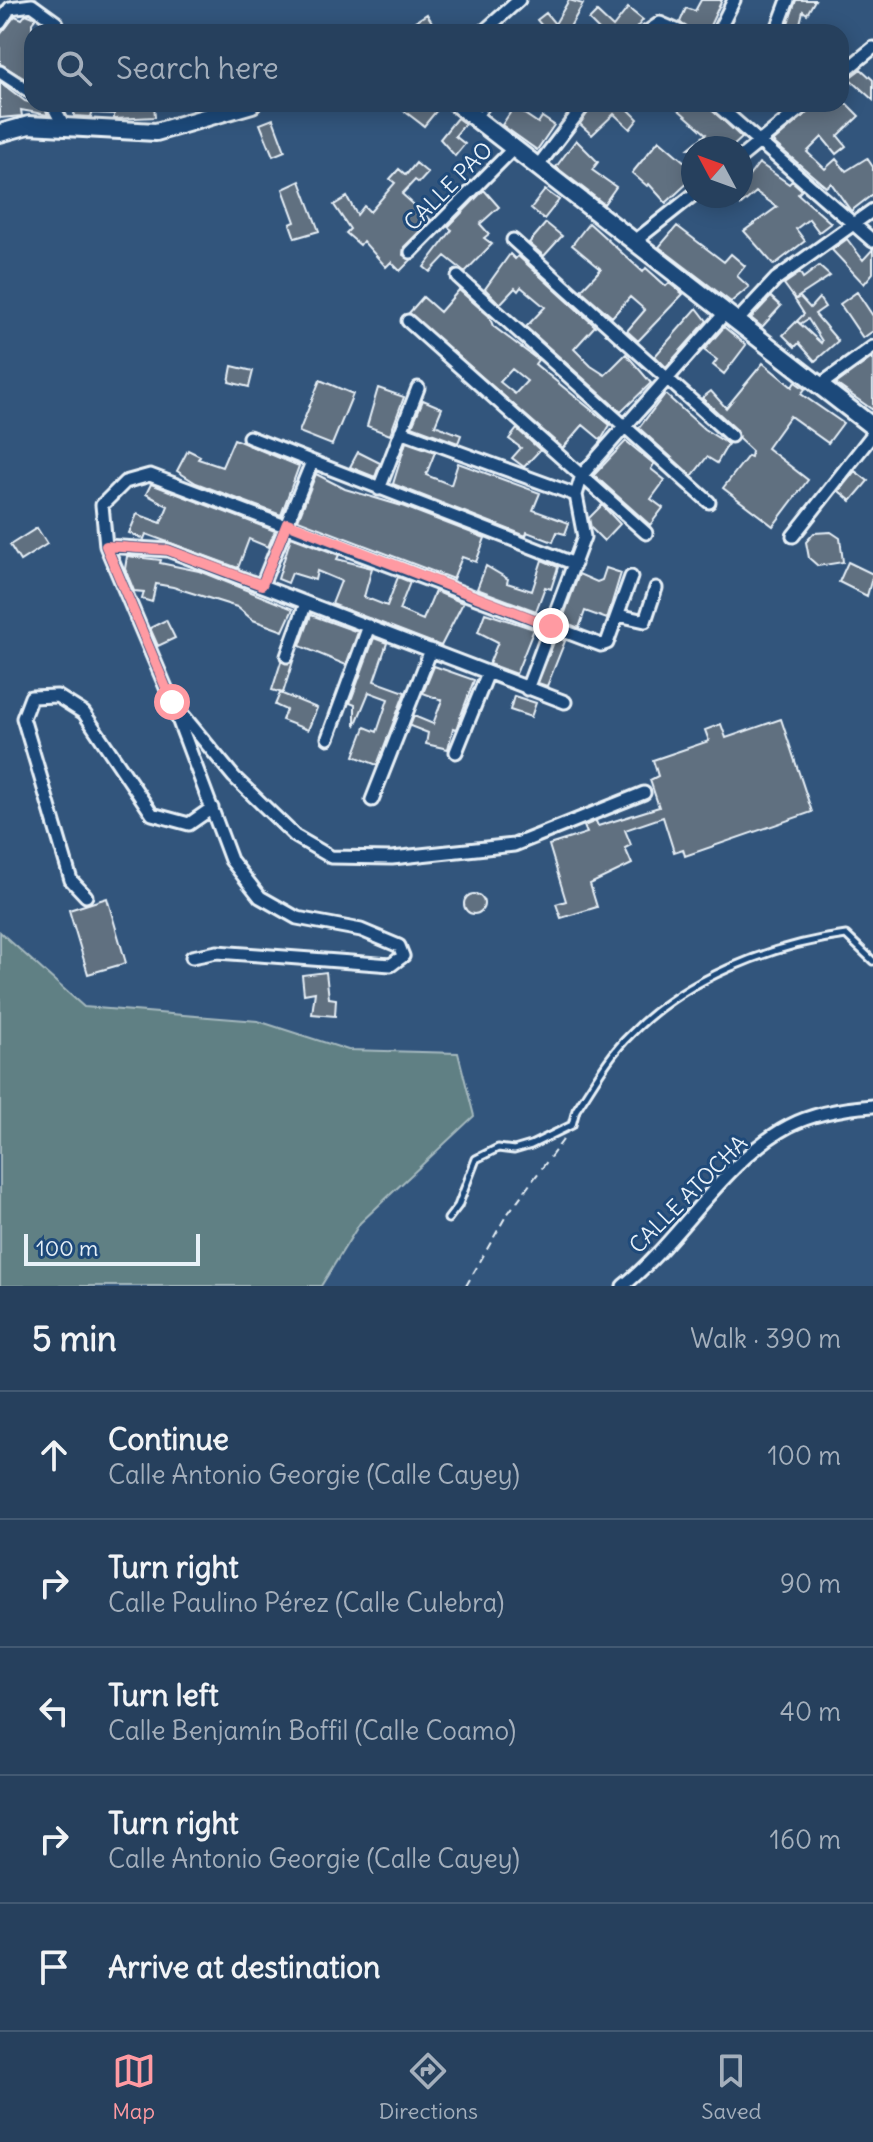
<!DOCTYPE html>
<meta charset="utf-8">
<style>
:root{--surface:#26405d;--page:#324b66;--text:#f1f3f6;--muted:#a4afbc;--line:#425972;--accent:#ff9aa2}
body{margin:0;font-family:Delius,sans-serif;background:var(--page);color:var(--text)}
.compass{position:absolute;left:681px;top:136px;width:72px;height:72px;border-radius:50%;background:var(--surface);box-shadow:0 4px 20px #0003;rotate:311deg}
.scale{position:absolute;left:24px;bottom:20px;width:176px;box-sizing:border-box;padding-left:8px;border:4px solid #e8f1f8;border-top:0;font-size:22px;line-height:28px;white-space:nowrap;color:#e8f1f8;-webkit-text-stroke:6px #1f4a7a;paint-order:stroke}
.stop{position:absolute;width:24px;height:24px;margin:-18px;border:6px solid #ff9aa2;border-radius:50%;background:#fff}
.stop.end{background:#ff9aa2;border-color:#fff;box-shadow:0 2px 8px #0008}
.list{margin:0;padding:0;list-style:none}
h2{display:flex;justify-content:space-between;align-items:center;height:104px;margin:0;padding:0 32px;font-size:34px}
h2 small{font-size:26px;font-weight:400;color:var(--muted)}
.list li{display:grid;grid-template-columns:52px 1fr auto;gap:24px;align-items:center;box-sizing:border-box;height:128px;padding:0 32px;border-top:2px solid var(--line)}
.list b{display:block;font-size:30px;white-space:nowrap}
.list p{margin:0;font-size:26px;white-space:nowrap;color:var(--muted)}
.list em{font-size:26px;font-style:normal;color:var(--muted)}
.icon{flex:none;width:44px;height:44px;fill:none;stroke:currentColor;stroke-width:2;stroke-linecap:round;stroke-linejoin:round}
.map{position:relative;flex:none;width:873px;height:1286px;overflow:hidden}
.search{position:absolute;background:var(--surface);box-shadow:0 4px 20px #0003;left:24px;right:24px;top:24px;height:88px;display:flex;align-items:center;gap:20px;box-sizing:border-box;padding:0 28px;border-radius:24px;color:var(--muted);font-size:30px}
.sheet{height:744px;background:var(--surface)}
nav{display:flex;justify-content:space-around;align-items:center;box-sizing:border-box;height:112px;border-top:2px solid var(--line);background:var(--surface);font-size:22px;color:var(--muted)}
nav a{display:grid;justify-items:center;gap:4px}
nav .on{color:var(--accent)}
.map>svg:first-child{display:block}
.green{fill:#608084;stroke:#a4b8be;stroke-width:2}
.building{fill:#606f80;stroke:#e8f1f8;stroke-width:2;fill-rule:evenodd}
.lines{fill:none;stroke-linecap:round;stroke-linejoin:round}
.lane-casing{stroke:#e8f1f8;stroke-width:11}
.street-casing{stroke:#e8f1f8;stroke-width:17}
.secondary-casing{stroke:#e8f1f8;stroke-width:22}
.path{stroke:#e8f1f8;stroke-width:2;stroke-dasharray:8 6;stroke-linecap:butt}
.lane{stroke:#1f4a7a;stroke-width:5}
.street{stroke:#1f4a7a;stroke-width:11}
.secondary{stroke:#1f4a7a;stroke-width:16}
.route{stroke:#ff9aa2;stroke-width:10}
.labels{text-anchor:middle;stroke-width:6;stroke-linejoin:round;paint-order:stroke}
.street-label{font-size:22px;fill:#e8f1f8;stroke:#1f4a7a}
</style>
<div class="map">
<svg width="873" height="1286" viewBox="0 0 873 1286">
<rect width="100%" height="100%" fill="#32557c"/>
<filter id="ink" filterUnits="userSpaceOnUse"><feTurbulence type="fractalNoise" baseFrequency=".0125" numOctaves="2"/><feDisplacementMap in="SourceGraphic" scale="16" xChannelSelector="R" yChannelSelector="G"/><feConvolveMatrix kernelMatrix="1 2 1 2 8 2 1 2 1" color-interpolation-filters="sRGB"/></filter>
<g filter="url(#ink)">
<!-- green -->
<path class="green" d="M0 932 84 1007 258 1021 348 1050 458 1053 474 1116 360 1223 321 1286H0Z"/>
<!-- building -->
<path class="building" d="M569 0 583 4 567 32H547L537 20 546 13 555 24Z
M701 0H722L707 32H689L680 22 686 8 695 11Z
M796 0H815L807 14 803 11 798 32H785Z
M628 8 643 20 633 32H601L589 20 597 12 613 27Z
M26 14 36 18 32 23V83L0 64V35L15 16 22 19Z
M427 14 438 32H399Z
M861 69 873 80V100L849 78Z
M0 82 25 101 44 106 48 115 21 110 22 116 0 118Z
M75 104H154L155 117 114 119V114L92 113 91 117 74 116Z
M395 104H442L424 126Z
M593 104H623L638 119 630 129 614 114 592 135 580 124Z
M672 104H706L742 138 731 148H689L706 134Z
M825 104H847L859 116 838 136 846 146 836 154 822 137 807 152 825 169 836 159 846 171 867 158 873 167V194L851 211 831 183 826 187 773 142 816 105 819 110Z
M514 107 538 123 542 117 554 125 537 150 502 125Z
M457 118 465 124 455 136 465 144 455 156 440 139Z
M273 119 285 151 273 156 260 124Z
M576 140 598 162 592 170 616 187 604 204 556 167Z
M659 140 693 169V178L666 203 649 184 647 186 632 173Z
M416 163 428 173 419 183 415 180 402 194 431 220 404 247 403 255 411 260 400 271 391 262 386 267 363 241 360 245 346 233 350 229 334 205 347 197 357 215 364 206 370 212 395 183 390 179 399 169 406 175Z
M759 163 789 184 792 181 802 190 798 194 831 223 819 232 809 219 796 229 805 241 774 265 744 231 777 207 756 192 741 205V187Z
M300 181 319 231 295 238 290 224 295 222 283 189Z
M484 190 499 207 480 224 489 234 484 238 492 244 465 272 445 256 430 272 424 267 452 230 448 227Z
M545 190 559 200 544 219 531 208Z
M546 223 562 236 544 256 529 243Z
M589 223 643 272 646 268 666 286 669 283 683 294 638 341 627 331 645 310 630 297 612 317 581 290 601 269 572 245Z
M677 226 724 262 731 254 745 266 737 276 749 287 731 302 659 247Z
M847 239 863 260 873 249V273L864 284 832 250Z
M510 254 515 259 518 256 595 326 574 349 591 366 605 375 626 354 651 383 621 412 526 327 545 307 521 287 518 291 515 288 500 304 485 289Z
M819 266 830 276 795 299 784 284 800 273 803 278Z
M459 290 489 316 493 326 538 360 535 364 610 425 601 440 583 425 563 448 409 313 423 297 440 312ZM512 369 527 381 515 394 500 382Z
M857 292 873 316V331L863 338 840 304Z
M771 297 781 306 762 327 751 318Z
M800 297 810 308 819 298 825 307 815 314 838 341 815 361 799 343 795 347 783 335 797 321 821 343 822 341 808 319 800 324 797 321 804 314 795 300Z
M697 308 707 321 666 367 655 356Z
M724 327 746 345 724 374 713 365 717 360 704 350Z
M873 357V410L836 384Z
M763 363 792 387 795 382 805 389 801 394 843 423 828 443 790 416 767 448 808 480 773 526 723 488 748 456 751 457 752 451 739 439 737 430 702 398 711 391 726 408Z
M232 366 253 371 249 387 229 382Z
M320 380 353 394 332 445 299 432Z
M378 388 404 397 390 435 367 426Z
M665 394 704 429 728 444 717 463 707 457 692 476 639 428Z
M423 400 442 408 435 425 461 435 458 443 412 426Z
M517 429 540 450 524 467 512 458 521 448 509 439Z
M234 439 299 466 281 515 196 483 177 471 188 450 200 456 198 459 222 467Z
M626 441 654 464 651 469 665 480 651 499 663 508 650 525 594 475Z
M406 442 435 452 426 475 451 485 458 463 540 493 533 510 569 523 565 534 557 532 553 542 527 532 526 536 393 484Z
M358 452 380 463 375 477 350 467Z
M855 471 868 481 851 501 839 491Z
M316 474 345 489 402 506 485 538 476 562 462 557 453 579 298 520Z
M151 484 275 531 268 547 249 539 238 568 146 534 144 539 129 533 137 514 161 523 168 506 146 494Z
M602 505 620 524 604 541 591 528 589 518Z
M37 528 47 544 20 561 10 545Z
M831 532 840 538 843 562 818 566 809 558 806 542 814 533Z
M291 537 339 555 337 559 372 568 364 597 387 606 398 577 410 582 399 610 423 620 435 591 463 603 441 646 332 604 341 581 317 571 315 580 292 573 288 583 278 579Z
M127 556 161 560 160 563 199 571 293 609 283 631 253 620 237 607 173 587 156 584 152 602 142 599 144 592 134 591 125 569Z
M542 560 558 567 551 589 545 587 536 611 477 589 486 566 508 579 507 583 532 591Z
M848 562 873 574 867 596 839 582Z
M606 568 621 573 607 619 585 611 579 628 562 621 579 574 597 582 602 580Z
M485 613 534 629 516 674 489 664 498 642 478 632Z
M311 615 358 632 346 665 300 646Z
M166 620 175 638 158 646 150 628Z
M556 637 565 641 547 686 538 683Z
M374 638 387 643 374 681 405 692 377 765 354 756 365 727 377 732 388 699 369 692 355 726V705L350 703Z
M293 661 283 693 272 690 281 662Z
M434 666 474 680 456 729 453 728 448 749 426 744 428 733 410 726 414 716 433 724 442 700 423 693Z
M280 693 317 708 308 730 282 720 286 710 275 705Z
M514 696 536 703 531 717 510 710Z
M781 719 812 812 685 856 683 849 674 852 663 817 625 830 631 845 625 848 632 864 590 884 597 907 561 918 556 904 566 901 549 845 587 833 584 826 596 821 598 826 659 807 650 780 658 776 653 760 709 741 705 730 721 724 726 738Z
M464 904a10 10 0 1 1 20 0a10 10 0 1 1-20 0Z
M107 898 126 963 88 974 69 910Z
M326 972 329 998 336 999 335 1016 312 1014 315 992 304 994 302 975Z"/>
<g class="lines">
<!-- lane casing -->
<g class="lane-casing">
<path id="lane" d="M477 119 488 104
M448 1219 458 1206 476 1159 498 1148 514 1150 531 1145 572 1125 576 1110C593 1085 608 1056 630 1035 684 979 770 945 846 935L873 961"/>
</g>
<!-- street casing -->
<g class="street-casing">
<path id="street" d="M0 23 10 8 32 5 57 23
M483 32 519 0
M647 32 660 23 681 32
M718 32 734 0
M776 32 788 0
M0 72 32 93
M841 74 873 48
M52 104 64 126
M716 104 873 241
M741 157 806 104
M537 167 585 104
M513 240 731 436
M635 241 693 195
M411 252 514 148
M458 277 709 502
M738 320 776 279 873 210
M408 321 646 533
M820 385 873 347
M401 431 576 495
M249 437 575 564
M379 489 418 388
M793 536 873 434
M106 546 168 550 565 702
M631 577 607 643 601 645 150 475 125 482 102 505 106 546 172 702 234 777 295 836 331 857 392 858 514 845 644 793
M262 585 312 462
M618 615 645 621 656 588
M287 656 306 603
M527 689 584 537 576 495 582 475 726 312
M175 711 231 860 260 897 297 918 361 930 399 946 403 956 391 965 217 952 192 957
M328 738 369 626
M456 752 487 675
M372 800 431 650
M86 896 71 880 23 718 31 697 57 696 84 713 152 814 189 824 212 808
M623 1286C680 1241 724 1160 789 1126 814 1113 845 1108 873 1106"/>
</g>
<!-- secondary casing -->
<g class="secondary-casing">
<path id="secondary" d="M457 104 873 427
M0 133 29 125 156 132 252 104"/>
</g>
<!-- path -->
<path class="path" d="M466 1286 506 1216 563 1140"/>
<!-- lane -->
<use href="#lane" class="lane"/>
<!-- street -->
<use href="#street" class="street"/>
<!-- secondary -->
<use href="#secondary" class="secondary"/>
</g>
</g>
<g class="lines" filter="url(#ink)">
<!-- route -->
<path class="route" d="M172 702 106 546 168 550 262 585 287 523 551 626"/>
</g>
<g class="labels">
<!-- street labels -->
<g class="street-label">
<text transform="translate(448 186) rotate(-45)" y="8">CALLE PAO</text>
<text transform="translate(688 1194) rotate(-45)" y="8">CALLE ATOCHA</text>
</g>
</g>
</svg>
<svg class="compass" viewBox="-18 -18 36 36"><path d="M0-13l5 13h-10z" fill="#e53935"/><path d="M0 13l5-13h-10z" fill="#a4afbc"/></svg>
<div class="scale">100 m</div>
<div class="stop" style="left:172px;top:702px"></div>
<div class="stop end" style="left:551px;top:626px"></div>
<div class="search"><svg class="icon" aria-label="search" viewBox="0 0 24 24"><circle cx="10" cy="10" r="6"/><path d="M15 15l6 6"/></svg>Search here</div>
</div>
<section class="sheet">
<h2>5 min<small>Walk · 390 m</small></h2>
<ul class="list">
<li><svg class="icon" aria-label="ahead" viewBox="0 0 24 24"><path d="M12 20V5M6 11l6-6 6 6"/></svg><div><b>Continue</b><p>Calle Antonio Georgie (Calle Cayey)</p></div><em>100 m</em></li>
<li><svg class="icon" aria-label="right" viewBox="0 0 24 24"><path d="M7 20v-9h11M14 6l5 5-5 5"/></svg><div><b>Turn right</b><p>Calle Paulino Pérez (Calle Culebra)</p></div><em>90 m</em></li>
<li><svg class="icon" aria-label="left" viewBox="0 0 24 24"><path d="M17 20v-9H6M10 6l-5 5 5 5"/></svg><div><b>Turn left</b><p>Calle Benjamín Boffil (Calle Coamo)</p></div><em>40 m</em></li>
<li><svg class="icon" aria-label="right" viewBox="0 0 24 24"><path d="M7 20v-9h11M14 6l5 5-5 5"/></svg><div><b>Turn right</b><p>Calle Antonio Georgie (Calle Cayey)</p></div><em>160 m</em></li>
<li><svg class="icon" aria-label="arrive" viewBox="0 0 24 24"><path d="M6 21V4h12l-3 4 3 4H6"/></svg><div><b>Arrive at destination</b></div></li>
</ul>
</section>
<nav>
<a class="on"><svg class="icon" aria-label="map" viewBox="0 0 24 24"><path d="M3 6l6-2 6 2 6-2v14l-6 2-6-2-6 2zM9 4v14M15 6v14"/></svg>Map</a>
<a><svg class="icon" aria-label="directions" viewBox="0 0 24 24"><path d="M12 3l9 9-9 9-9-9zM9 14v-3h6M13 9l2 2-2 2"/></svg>Directions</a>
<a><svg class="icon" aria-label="saved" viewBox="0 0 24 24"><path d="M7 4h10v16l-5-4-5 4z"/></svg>Saved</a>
</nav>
